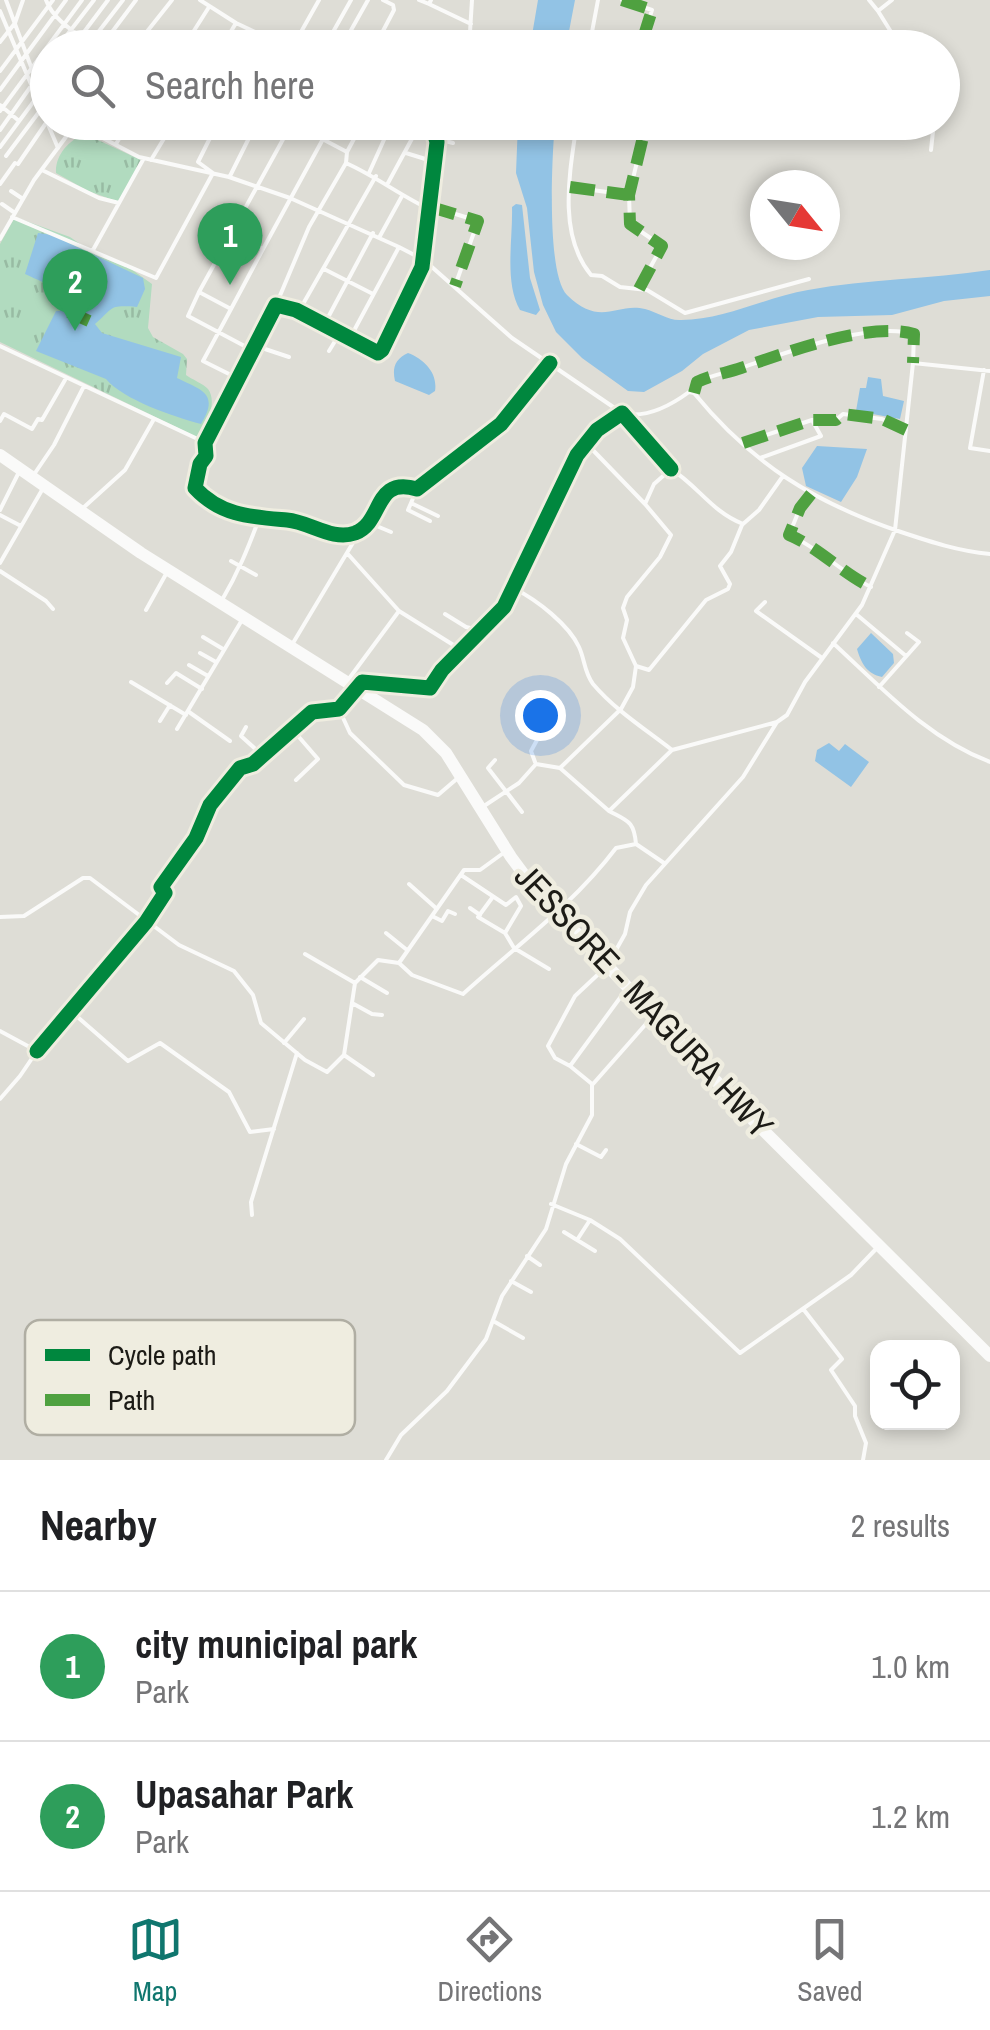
<!DOCTYPE html>
<style>
:root{--surface:#fff;--page:#f6f6f6;--text:#202124;--muted:#757577;--line:#e0e0e0;--accent:#0f766e}
body{margin:0;font-family:"Archivo Narrow",sans-serif;background:var(--page);color:var(--text)}
.controls{position:absolute;right:30px;bottom:30px;display:grid;overflow:hidden;border-radius:20px;box-shadow:0 5px 15px #0003}
.controls button{width:90px;height:90px;display:grid;place-items:center;padding:0;border:0;border-bottom:2px solid var(--line);background:var(--surface);color:var(--text);font:50px sans-serif}
.compass{position:absolute;left:750px;top:170px;width:90px;height:90px;border-radius:50%;background:var(--surface);box-shadow:0 5px 15px #0003;rotate:120deg}
.you{position:absolute;left:540px;top:715px;width:35px;height:35px;margin:-25px;border:8px solid #fff;border-radius:50%;background:#1a73e8;box-shadow:0 0 0 15px #1a73e833}
.badge{display:grid;place-items:center;width:65px;height:65px;border-radius:50%;background:var(--accent);color:#fff;font-size:32px;font-weight:700}
.pin{position:absolute;translate:-50% -82px;filter:drop-shadow(0 2px 5px #0008)}
.pin::after{content:'';position:absolute;top:52px;width:35px;height:30px;background:inherit;clip-path:polygon(0 0,100% 0,50% 100%)}
.list{margin:0;padding:0;list-style:none}
h2{display:flex;justify-content:space-between;align-items:center;height:130px;margin:0;padding:0 40px;font-size:42px}
h2 small{font-size:32px;font-weight:400;color:var(--muted)}
.list li{display:grid;grid-template-columns:65px 1fr auto;gap:30px;align-items:center;box-sizing:border-box;height:150px;padding:0 40px;border-top:2px solid var(--line)}
.list b{display:block;font-size:38px;white-space:nowrap}
.list p{margin:0;font-size:32px;white-space:nowrap;color:var(--muted)}
.list em{font-size:32px;font-style:normal;color:var(--muted)}
.icon{flex:none;width:55px;height:55px;fill:none;stroke:currentColor;stroke-width:2;stroke-linecap:round;stroke-linejoin:round}
.map{position:relative;flex:none;width:990px;height:1460px;overflow:hidden}
.search{position:absolute;background:var(--surface);box-shadow:0 5px 15px #0003;left:30px;right:30px;top:30px;height:110px;display:flex;align-items:center;gap:25px;box-sizing:border-box;padding:0 35px;border-radius:55px;color:var(--muted);font-size:38px}
.sheet{height:430px;background:var(--surface)}
nav{display:flex;justify-content:space-around;align-items:center;box-sizing:border-box;height:140px;border-top:2px solid var(--line);background:var(--surface);font-size:28px;color:var(--muted)}
nav a{display:grid;justify-items:center;gap:5px}
nav .on{color:var(--accent)}
.map>svg:first-child{display:block}
.park{fill:url(#park-tufts)}
.water{fill:#92c3e5}
.lines{fill:none;stroke-linecap:round;stroke-linejoin:round}
.street{stroke:#fafaf9;stroke-width:4}
.highway{stroke:#fafaf9;stroke-width:12}
.quiet{stroke:#4fa140;stroke-width:12;stroke-dasharray:25 12;stroke-linecap:butt}
.cycleway-casing{stroke:#efede0;stroke-width:21}
.cycleway{stroke:#00873e;stroke-width:15}
.labels{text-anchor:middle;stroke-width:9;stroke-linejoin:round;paint-order:stroke}
.street-label{font-size:35px;fill:#1c1b16;stroke:#efede0}
.key{fill:#efede0;stroke:#b0aea3;stroke-width:2.5}
.key-label{font-size:28px;fill:#1c1b16}
</style>
<div class="map">
<svg width="990" height="1460" viewBox="0 0 990 1460">
<defs>
<pattern id="park-tufts" width="24" height="20" patternUnits="userSpaceOnUse" patternTransform="scale(2.5)"><rect width="24" height="20" fill="#b1dbbf"/><path d="M3 7l-1-3M5 7V3M7 7l1-3M15 17l-1-3M17 17v-4M19 17l1-3" fill="none" stroke="#98bba3"/></pattern>
</defs>
<rect width="100%" height="100%" fill="#deddd6"/>
<!-- park -->
<path class="park" d="M85 134 141 160 119 202 88 191 56 173C55 155 69 140 85 134Z
M15 217 70 237 96 255 131 269 152 284 148 328 153 337 183 354 187 359 186 375C191 379 204 384 208 389 218 402 206 427 199 438L0 342V244Z"/>
<!-- water -->
<path class="water" d="M538 0H575L566 47H530Z
M518 123H555C552 155 546 274 567 295 601 328 616 302 645 309 657 312 669 321 681 320 724 320 766 297 808 290 868 279 929 279 990 270V296L944 301 892 315 818 317 749 330 703 354 682 371 644 392 628 391 582 358 556 332 543 305 534 272 527 208 516 173Z
M516 204 522 205 530 278 540 310 536 315 520 310C504 282 513 240 512 207Z
M38 233 52 235 143 278 145 289 137 307C108 305 115 307 95 324L102 333 181 357 177 378C201 390 220 393 201 424 172 416 124 400 106 379L36 351 56 311H60C56 284 50 286 25 274Z
M408 353C424 359 438 373 435 391L429 395 395 381C392 368 395 359 408 353Z
M868 377 881 379 883 396 904 401 900 419 856 411 860 388H866Z
M817 446 867 449 857 477 841 502 806 486 802 468Z
M871 633 893 654 894 663 882 677C867 674 861 663 857 649Z
M829 743 839 751 845 744 869 762 851 787 815 761 817 750Z"/>
<g class="lines">
<!-- street -->
<path class="street" d="M6 0 48 112
M46 0C54 22 79 34 96 48
M200 0 236 23 289 48
M419 0 429 4 431 0
M622 0 652 10 640 48
M869 0 878 11 892 0
M429 4 471 24
M0 11 58 148
M878 11 901 48
M379 38 396 47
M0 42 15 23 23 0
M57 48 94 0
M72 48 108 0
M86 48 123 0
M100 48 136 0
M134 48 172 0
M183 48 209 7
M221 48 236 23
M258 48 265 36
M292 48 319 0
M324 48 351 0
M341 48 368 0
M374 48 394 10 393 5 383 0
M469 48 472 0
M589 48 598 0
M0 71 53 0
M0 90 66 0
M0 105 19 121
M0 111 82 0
M431 122 437 142 422 267 382 350 378 353 296 310 276 305 205 443 206 456 200 464 195 488C221 516 252 517 287 520 310 522 332 541 355 533 384 522 373 476 417 489L501 424 550 363
M458 122 471 130
M577 122C570 171 557 234 591 275L602 276 620 287 647 290 685 313 809 279
M292 123 347 152 346 163C377 177 401 196 431 210
M76 124 139 157 229 177 290 198 399 247
M0 130 48 62
M438 139 453 143
M326 140 335 122
M116 144 129 122
M0 147 48 82
M931 150 934 122
M347 152 363 122
M406 153 435 162
M6 156 48 100
M151 160 174 122
M18 164 46 123
M42 170 99 198 119 203
M369 173 392 122
M230 176 257 122
M388 183 421 122
M0 184 15 163
M570 187 629 195
M11 191 23 199
M2 204 15 213
M433 207 478 221 455 286
M12 217 156 278 213 173 198 162 218 122
M232 233 263 249 323 139
M380 236 402 196
M0 239 34 180 77 122
M263 249 231 309 199 292 292 123
M93 250 144 158
M324 269 373 294
M639 288 662 246 630 224 629 195 643 137
M199 292 188 316 252 350
M276 305 309 227 346 163
M231 309 203 361 235 377
M299 311 376 176
M324 325 373 233
M350 338 399 247 424 260 512 338 622 413C646 419 670 406 689 392L694 393C752 464 815 503 901 532 931 542 958 551 990 554
M0 346 204 442
M256 346 289 357
M329 351 340 333
M984 370 970 448 990 451
M694 393 697 382C712 375 726 373 741 368 785 353 870 321 914 334L913 363
M0 421 4 414 32 429 38 419 42 420 65 380
M745 442 812 420H836L843 414 882 419 906 430
M586 443 645 504
M760 458 821 436 812 420
M35 473 54 445 84 386
M417 489 408 510 430 521
M811 494 800 508 789 535C818 547 842 573 871 587
M411 503 438 516
M83 508 125 470 154 419
M0 510 20 470
M0 515 21 526
M367 522 391 532
M347 553 399 611 463 651
M231 561 256 575
M0 563 42 490
M0 571 46 601 53 609
M515 589C537 600 569 625 579 647 585 660 584 672 593 684 615 710 645 729 672 750
M222 600C238 573 248 548 259 519
M765 602 756 611 822 658
M146 610 166 574
M445 614 466 627 483 631
M856 614 906 656
M203 637 223 649
M293 643 360 531
M833 643C882 688 927 738 990 762
M200 653 216 662
M189 665 208 676
M636 666 649 670 706 600 728 589 730 584 720 566 731 552 742 525
M348 680 399 611
M131 682 186 715
M167 683 176 673 202 689
M879 687 919 642 907 633
M339 709 350 733 404 785 438 795 459 777
M189 712 230 741
M160 721 170 705
M246 727 241 736 262 755
M177 729 242 620
M292 729 318 759 296 780
M495 760 488 768 522 812
M535 762 531 751 537 740 546 733
M560 768 609 811
M484 806 519 783 536 764 560 768 621 709 633 687 636 666 623 638 627 620 623 608 627 597 660 557 671 535 645 504 654 484 671 469C698 486 712 512 743 524L759 510 783 476
M636 844C634 821 628 821 609 811L672 750 777 722
M461 875 506 905 516 897 521 906 505 933
M409 884 437 909
M492 898 478 917 505 933 514 948 549 969
M470 908 480 915
M432 916 442 921 448 911 455 914
M0 917 24 916 83 878H90L179 945 234 971 253 995 261 1023 305 1060 327 1072 344 1055 355 983 378 960 399 963 464 870H480L502 854
M386 933 407 950
M305 954 355 983
M399 963 412 975 463 994C516 946 573 905 616 848L636 844 664 863
M360 977 387 993
M352 1003 372 1014 382 1015
M73 1013 128 1061 160 1043 229 1092 250 1132 274 1129
M0 1031 37 1051 20 1076 0 1099
M284 1043 304 1019
M37 1051 146 922 165 893 161 887 196 838 210 805 240 768 253 764 312 712 339 709 362 682 430 688 442 670 504 607 577 455 597 430 622 413 671 469
M344 1055 373 1075
M570 1066 555 1058 548 1046 575 996 607 966 625 934 630 912 646 885 743 777 777 722 787 715 805 682 862 605 895 530 913 363 990 371
M593 1084 653 1016
M576 1144 601 1157 606 1150
M551 1204 590 1220 620 1239 740 1353 851 1275 876 1249
M252 1215 251 1202 297 1053
M564 1232 595 1251
M577 1240 590 1220
M527 1256 540 1265
M511 1281 531 1292
M804 1310 842 1359 831 1370 855 1406V1416L866 1443 863 1460
M495 1322 523 1338
M386 1460 401 1435 447 1391 486 1339 502 1296 546 1229 566 1164 592 1115V1084L570 1066 625 991"/>
<!-- highway -->
<path class="highway" d="M0 455 141 553 423 730 446 753 511 857 534 888 753 1120 990 1356"/>
<!-- quiet -->
<path class="quiet" d="M622 0 652 10 640 48
M570 187 629 195
M431 207 478 221 455 286
M639 289 662 246 630 224 629 195 643 137
M69 312 89 321
M694 393 697 382C712 375 726 373 741 368 785 353 870 321 914 334L913 363
M743 443 812 420H836L843 414 882 419 906 430
M811 494 800 508 789 535C818 547 842 573 871 587"/>
<!-- cycleway casing -->
<g class="cycleway-casing">
<path id="cycleway" d="M431 122 437 142 422 267 382 350 378 353 296 310 276 305 205 443 206 456 200 464 195 488C221 516 252 517 287 520 310 522 332 541 355 533 384 522 373 476 417 489L501 424 550 363
M37 1051 146 922 165 893 161 887 196 838 210 805 240 768 253 764 312 712 339 709 362 682 430 688 442 670 504 607 577 455 597 430 622 413 671 469"/>
</g>
<!-- cycleway -->
<use href="#cycleway" class="cycleway"/>
</g>
<g class="labels">
<!-- street labels -->
<g class="street-label">
<text transform="translate(644 1001) rotate(47)" y="12">JESSORE - MAGURA HWY</text>
</g>
</g>
<!-- legend -->
<rect x="25" y="1320" width="330" height="115" rx="15" class="key"/>
<rect x="45" y="1349" width="45" height="12" fill="#00873e"/>
<rect x="45" y="1394" width="45" height="12" fill="#4fa140"/>
<g class="key-label">
<text x="108" y="1365">Cycle path</text>
<text x="108" y="1410">Path</text>
</g>
</svg>
<div class="controls">
<button><svg class="icon" aria-label="locate" viewBox="0 0 24 24"><circle cx="12" cy="12" r="6"/><path d="M12 2v4M12 18v4M2 12h4M18 12h4"/></svg></button>
</div>
<svg class="compass" viewBox="-18 -18 36 36"><path d="M0-13l5 13h-10z" fill="#e53935"/><path d="M0 13l5-13h-10z" fill="#757577"/></svg>
<div class="you"></div>
<div class="pin badge" style="left:230px;top:285px;background:#2e9e5b">1</div>
<div class="pin badge" style="left:75px;top:331px;background:#2e9e5b">2</div>
<div class="search"><svg class="icon" aria-label="search" viewBox="0 0 24 24"><circle cx="10" cy="10" r="6"/><path d="M15 15l6 6"/></svg>Search here</div>
</div>
<section class="sheet">
<h2>Nearby<small>2 results</small></h2>
<ul class="list">
<li><span class="badge" style="background:#2e9e5b">1</span><div><b>city municipal park</b><p>Park</p></div><em>1.0 km</em></li>
<li><span class="badge" style="background:#2e9e5b">2</span><div><b>Upasahar Park</b><p>Park</p></div><em>1.2 km</em></li>
</ul>
</section>
<nav>
<a class="on"><svg class="icon" aria-label="map" viewBox="0 0 24 24"><path d="M3 6l6-2 6 2 6-2v14l-6 2-6-2-6 2zM9 4v14M15 6v14"/></svg>Map</a>
<a><svg class="icon" aria-label="directions" viewBox="0 0 24 24"><path d="M12 3l9 9-9 9-9-9zM9 14v-3h6M13 9l2 2-2 2"/></svg>Directions</a>
<a><svg class="icon" aria-label="saved" viewBox="0 0 24 24"><path d="M7 4h10v16l-5-4-5 4z"/></svg>Saved</a>
</nav>
